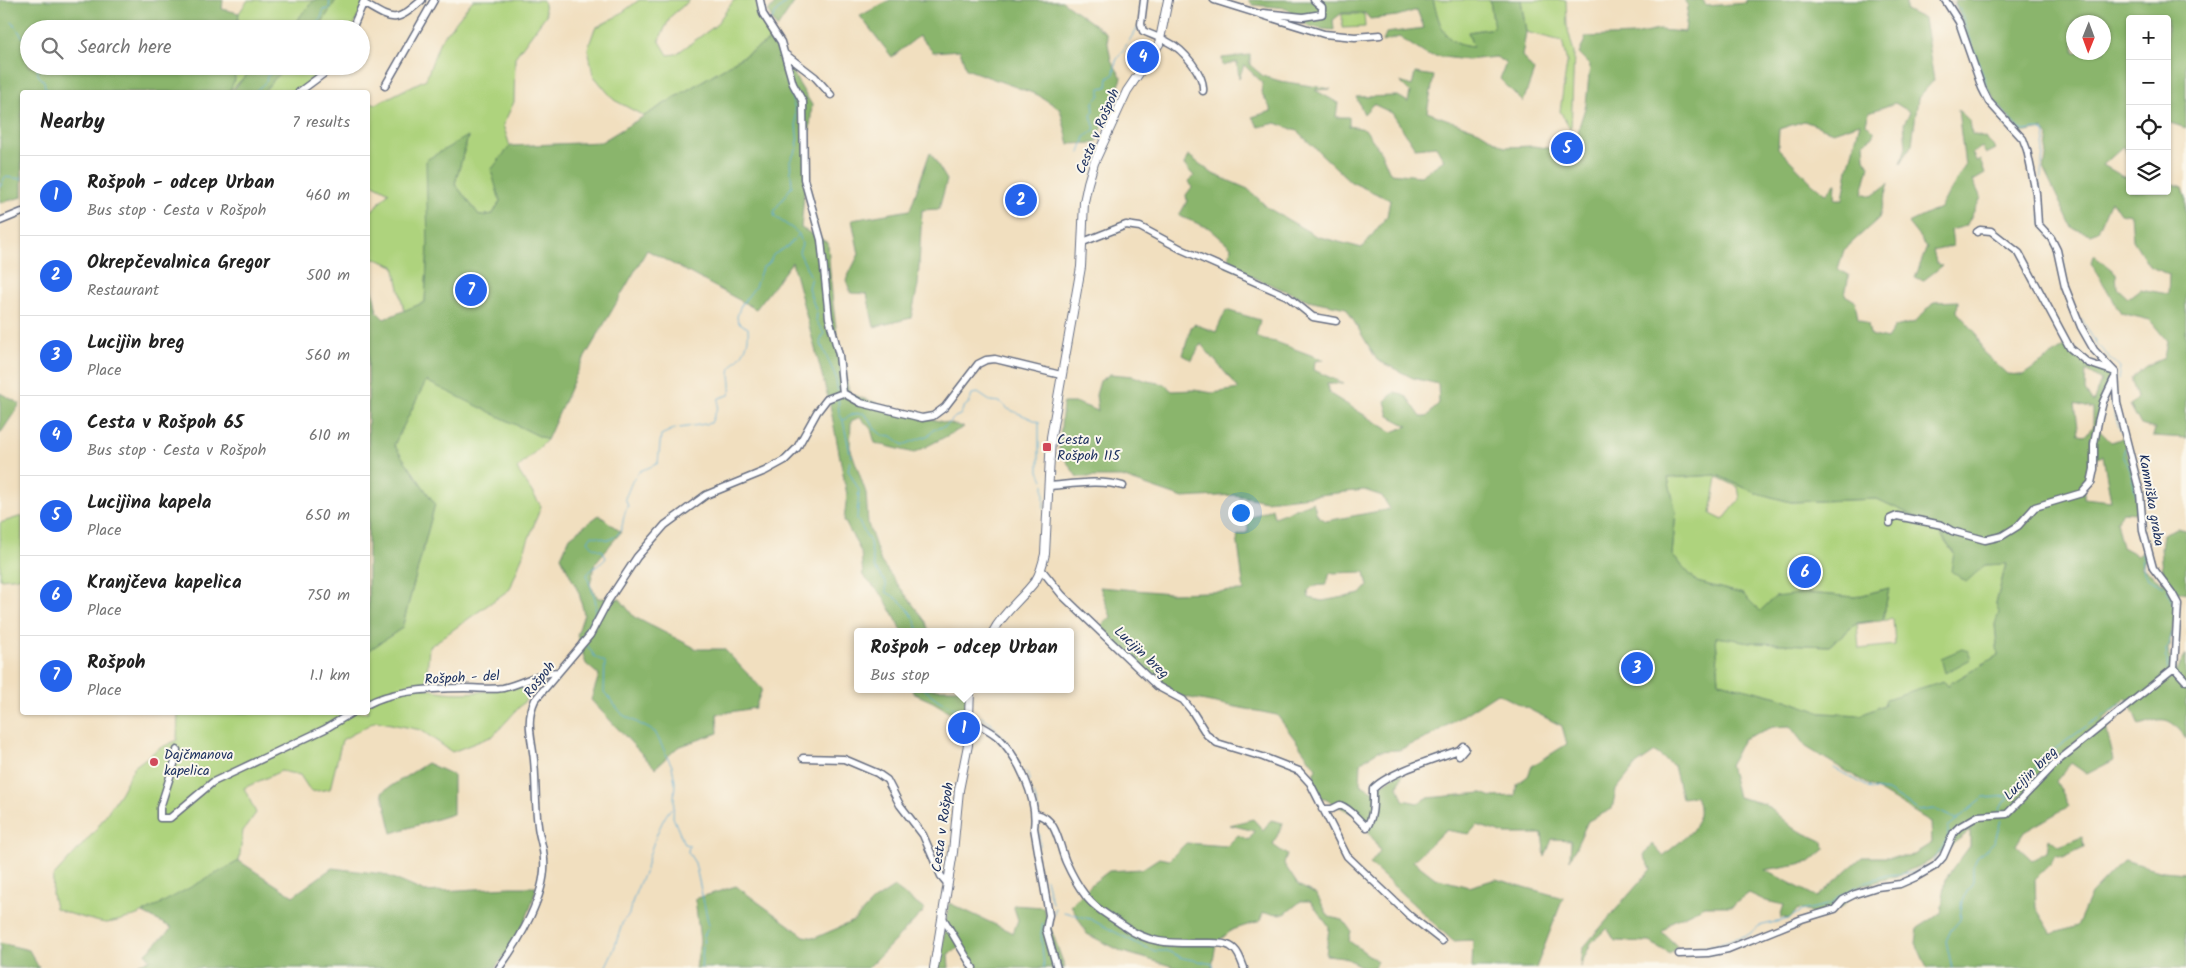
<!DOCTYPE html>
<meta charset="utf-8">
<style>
:root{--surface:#fff;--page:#f6f6f6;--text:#222;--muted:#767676;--line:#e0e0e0;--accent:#2563eb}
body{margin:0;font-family:Kalam,sans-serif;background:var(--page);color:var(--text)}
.controls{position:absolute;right:15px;top:15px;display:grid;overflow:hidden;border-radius:5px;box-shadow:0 1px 4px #0004}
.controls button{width:45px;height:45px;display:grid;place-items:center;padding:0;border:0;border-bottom:1px solid var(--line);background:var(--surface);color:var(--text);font:25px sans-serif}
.compass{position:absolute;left:2066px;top:15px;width:45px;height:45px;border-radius:50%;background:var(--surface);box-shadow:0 1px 4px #0004;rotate:181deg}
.you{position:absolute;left:1240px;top:512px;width:18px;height:18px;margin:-12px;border:4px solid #fff;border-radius:50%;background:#1a73e8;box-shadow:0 0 0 8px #1a73e833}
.badge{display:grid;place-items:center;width:32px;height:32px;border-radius:50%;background:var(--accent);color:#fff;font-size:16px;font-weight:700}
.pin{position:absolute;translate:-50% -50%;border:2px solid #fff;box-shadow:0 1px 5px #0006}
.popup{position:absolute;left:854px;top:628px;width:220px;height:65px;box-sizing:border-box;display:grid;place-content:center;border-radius:5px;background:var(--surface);filter:drop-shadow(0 1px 4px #0005);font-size:16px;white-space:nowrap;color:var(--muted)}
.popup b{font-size:19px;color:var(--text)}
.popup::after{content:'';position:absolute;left:50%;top:100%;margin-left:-10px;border:10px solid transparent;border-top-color:var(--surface)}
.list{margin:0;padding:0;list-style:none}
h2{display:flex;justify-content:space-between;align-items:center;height:65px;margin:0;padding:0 20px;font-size:21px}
h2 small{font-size:16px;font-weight:400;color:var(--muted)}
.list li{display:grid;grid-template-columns:32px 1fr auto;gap:15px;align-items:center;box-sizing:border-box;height:80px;padding:0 20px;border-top:1px solid var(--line)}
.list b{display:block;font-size:19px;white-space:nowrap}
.list p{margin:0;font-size:16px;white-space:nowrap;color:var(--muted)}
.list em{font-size:16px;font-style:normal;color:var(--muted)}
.icon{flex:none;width:28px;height:28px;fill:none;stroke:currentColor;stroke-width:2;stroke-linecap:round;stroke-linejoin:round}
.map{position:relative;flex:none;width:2186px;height:968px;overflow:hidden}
.search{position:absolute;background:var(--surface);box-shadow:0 1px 4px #0004;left:20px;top:20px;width:350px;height:55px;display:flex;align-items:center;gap:12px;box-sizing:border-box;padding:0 18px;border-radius:28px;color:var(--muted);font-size:19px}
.panel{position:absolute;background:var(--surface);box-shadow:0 1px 4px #0004;left:20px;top:90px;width:350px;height:625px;border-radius:5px}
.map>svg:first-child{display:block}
.green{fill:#aed37d;stroke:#64816e;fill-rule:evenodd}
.forest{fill:#8ab56c;stroke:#527265;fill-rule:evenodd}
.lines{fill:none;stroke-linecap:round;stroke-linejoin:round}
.stream{stroke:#5babd5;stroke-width:1}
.minor-casing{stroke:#666d80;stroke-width:9}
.tertiary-casing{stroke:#666d80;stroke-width:10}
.minor{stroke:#fff;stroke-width:6}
.tertiary{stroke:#fff;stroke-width:8}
.poi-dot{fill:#d1495b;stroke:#fbf7ec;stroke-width:2}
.labels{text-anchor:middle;stroke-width:4;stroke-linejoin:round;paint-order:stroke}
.street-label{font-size:14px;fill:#1b2f5e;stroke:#fbf7ec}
.poi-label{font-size:14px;fill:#1b2f5e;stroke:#fbf7ec;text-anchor:start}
</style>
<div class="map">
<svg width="2186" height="968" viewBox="0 0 2186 968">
<rect width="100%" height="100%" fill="#fbf7ec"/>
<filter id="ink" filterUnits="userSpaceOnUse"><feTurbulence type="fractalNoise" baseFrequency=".02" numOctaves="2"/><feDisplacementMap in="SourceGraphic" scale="10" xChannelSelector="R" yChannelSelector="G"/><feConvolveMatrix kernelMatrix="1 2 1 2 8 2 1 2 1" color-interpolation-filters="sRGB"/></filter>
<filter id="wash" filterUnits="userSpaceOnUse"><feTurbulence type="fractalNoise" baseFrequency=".0096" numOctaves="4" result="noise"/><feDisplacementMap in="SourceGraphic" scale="20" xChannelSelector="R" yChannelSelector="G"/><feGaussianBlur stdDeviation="1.12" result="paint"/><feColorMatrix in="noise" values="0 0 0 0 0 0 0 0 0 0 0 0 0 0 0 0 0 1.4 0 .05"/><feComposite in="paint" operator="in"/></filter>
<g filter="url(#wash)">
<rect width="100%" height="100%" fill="#f1dfbf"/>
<!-- green -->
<path class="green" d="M248 0H314L289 29H236L239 13Z
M336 0H366L352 29H318Z
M473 0H543L546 15 515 57 514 102 503 125 510 146 492 170 500 201 493 214 480 216 455 184 468 137 428 245 425 302 404 311 394 266 376 259 368 260V215L389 192 368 181V101L376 104 426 79 440 41Z
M639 0H690L671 16 659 40 668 55 676 54 715 26 734 0H756L758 15 772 39 644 116 614 100 593 75 588 48 595 28 616 17Z
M1433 0H1490L1494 28 1468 32 1473 47C1443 45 1440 25 1433 0Z
M1521 0H1566L1567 26 1574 53 1571 131 1560 111 1567 63 1562 41 1526 32Z
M1342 14H1364L1365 27 1342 28Z
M233 66H255L229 92 235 79Z
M286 66H332L296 92H263Z
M426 380 547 440 517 469 541 506 510 589 429 647 426 688C458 699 506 689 539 681L524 702 493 736 452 752 421 730 376 721 342 740 330 789 311 792 300 775 281 771 244 788 256 813 243 831 239 861C200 882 150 917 107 923 100 923 62 912 55 908L52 894 53 877 95 831 121 792 134 767 158 749 177 740 178 713 368 712V651L402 628 435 504 394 445Z
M1717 475 1756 493 1791 502 1877 499 1933 525 1954 554 1985 565 2006 563 1996 604 2000 613 1995 625 1998 655 1948 685 1884 705 1861 715 1822 713 1778 697 1719 682 1716 636 1758 643 1829 646 1857 623 1883 620 1889 588 1855 597 1806 593 1760 611 1743 594 1697 582 1672 555 1676 512 1668 478ZM1717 477 1738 487 1740 499 1723 520 1711 514ZM1893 619 1895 645 1859 649 1857 624Z
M22 516V577L0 579V523Z"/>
<!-- forest -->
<path class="forest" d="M0 0H223L222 9 239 13 236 29H29V66H233L235 79 229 92H22V197L0 203Z
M314 0H336L318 29H289Z
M778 0H796L777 28 768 12Z
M890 0 1062 1 1106 33 1111 60 1122 78 1096 143 1069 144 1060 109 1038 95 966 69 960 50 933 52 919 36 892 57 860 16Z
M1248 0H1433C1440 24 1443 45 1473 47L1468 32 1494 28 1490 0H1521L1526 32 1522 56 1534 71 1523 102 1500 79 1506 63 1496 57 1467 60 1427 55 1399 37 1383 42 1386 33 1424 28 1417 10 1397 16 1370 19 1365 13H1342L1333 20 1334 30C1312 29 1302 25 1287 8L1253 5Z
M1684 0H1703L1706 6 1746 3V0H1906V10L1924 19 1934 80 1918 98 1912 144 1901 163 1906 147 1904 123 1910 112 1895 103 1869 112 1866 123 1874 131V136L1864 142 1865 158 1869 166 1862 193 1872 196 1889 183 1879 218 1844 250 1838 269 1849 275 1845 295 1855 301 1858 319 1868 324 1870 335 1887 339 1895 327 1915 322 1934 302 1958 301 1957 312 1976 333 1983 352 2007 374 2023 375 2066 346 2082 362 2100 365 2111 374V385L2101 394 2097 428 2111 442 2123 438 2136 481 2137 513 2123 512 2116 521 2122 547 2137 555 2147 549 2148 555 2141 567 2164 584 2161 548 2163 534 2177 528 2186 530V593L2171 589 2175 616 2168 651 2176 671 2186 655V738C2169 716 2165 717 2139 725L2127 697 2104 719 2114 760 2087 774 2071 763 2056 781 2069 806 2024 832 2016 845 2032 860 2047 852 2049 838 2059 846 2082 837 2084 847 2063 857 2055 855 2051 863 2035 879 2036 908 2052 934 2077 926 2091 894 2124 860 2163 871 2186 873V968H1927L1916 943 1918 928 1941 913 1946 878 1970 846V831L1930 861 1896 876 1859 887 1841 908 1818 914 1798 909 1789 919 1780 917 1784 905 1766 901 1749 893 1732 906H1704L1671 922 1662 932 1677 946 1670 954 1650 942 1615 941 1607 928 1591 943 1580 967 1582 949 1651 869 1644 856 1652 844 1663 856C1684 837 1708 827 1696 796L1682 798 1674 766 1655 752 1636 765 1616 790 1612 809 1588 821 1570 860 1571 840 1552 839 1545 857 1542 834H1505L1477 825 1469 834 1445 830 1413 861 1435 878 1469 887 1496 879 1563 898 1536 968H1472L1473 940 1453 941 1370 864 1380 851 1361 818 1321 797 1313 778 1316 768 1277 715 1170 694 1152 673 1136 663 1100 627 1111 617 1100 587 1170 593 1244 591 1237 536 1248 532V519L1272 508 1274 517 1313 502 1317 515 1326 521 1390 509 1382 496 1364 490 1266 501 1235 495 1183 498 1122 477H1077L1059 450 1063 403H1077L1098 411 1096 395 1100 381 1110 374 1133 376 1147 381 1164 384 1172 391 1194 390 1213 393 1239 389 1201 344 1192 360 1183 355 1191 327 1194 324 1216 332 1226 310 1260 320 1256 336 1264 340 1276 342 1324 360 1315 361 1314 370 1344 384 1327 383 1330 394 1392 432 1408 426 1389 416 1385 401 1395 392 1407 397 1421 417H1427L1439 403 1438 384 1413 378 1377 360 1346 308 1308 300 1226 266 1229 260 1231 247 1209 228 1179 216 1187 201 1186 195 1192 187 1189 181 1194 176 1184 165 1188 155 1213 174 1248 189 1268 208 1316 236 1362 248 1387 216 1390 200 1351 182 1297 131 1276 123 1259 127 1252 117 1272 111 1261 92 1263 83 1244 65 1239 78 1237 62 1223 66 1222 58 1250 55V65L1263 76 1280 81 1331 89 1315 90 1338 103 1336 117H1349V126L1365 129 1382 154 1390 173 1421 176 1444 160 1436 146 1415 148 1392 113 1373 104 1364 114 1356 97 1398 96 1408 102 1410 92 1400 82 1412 86 1415 73 1434 76 1427 112 1479 131 1505 147 1533 146 1577 152 1579 127 1586 105 1590 65 1579 54 1586 37 1634 35 1659 30 1685 32 1688 6ZM1804 121 1833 132 1860 123 1848 169 1843 199H1835L1836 183 1826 194 1813 184 1778 148 1779 129ZM2086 370 2101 380 2093 403 2085 390ZM2075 404 2093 409V426L2085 436 2079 435ZM2103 456 2111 501 2084 498V482L2093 459ZM1717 475 1756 493 1791 502 1877 499 1933 525 1954 553 1951 571 1966 582 1985 565 2006 564 1996 604 1999 613 1995 624 1998 655 1948 685 1943 681 1886 699 1884 705 1861 715 1822 713 1778 697 1719 682 1716 637 1758 643 1829 646 1857 623 1883 620 1889 588 1855 597 1806 593 1775 597 1760 611 1743 594 1697 582 1672 555 1676 512 1668 478ZM1365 572 1368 586 1361 594 1322 601 1309 598 1308 591 1313 586 1326 585 1330 573ZM1497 693 1562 726 1567 744 1532 766 1528 776 1517 784 1515 796 1492 797 1482 793 1427 798 1418 803 1403 800 1398 786 1404 770 1372 791 1360 784 1361 762 1378 751 1399 750 1431 736ZM1790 726 1806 747 1931 822 1932 843 1909 857H1862L1817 897 1765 870 1810 862 1825 849 1824 842 1793 828 1765 804 1738 797 1730 765 1743 739 1773 727Z
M1954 0H2186V128L2167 122V19H2130V152L2127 155 2124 146 2103 165 2124 177H2130V191H2167V182L2183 187 2186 198V438L2153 436 2155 429 2141 425 2130 405 2137 398 2131 378 2146 366 2164 358 2167 341 2150 320 2121 313 2091 263 2093 255 2116 273 2117 288 2128 298 2140 289 2168 294 2169 274 2150 267 2133 240 2131 215 2120 213 2111 200 2098 231 2090 234 2072 228 2044 170 2049 136 2043 129 2021 133 1996 102 1982 78ZM2074 22H2104V52H2074Z
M772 39 812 105 801 228 828 243C831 292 836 348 850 394L906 413 964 427 914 453 875 443 871 429 860 417 851 421 850 447 866 493 868 524 881 562 926 622 929 632H903L883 596 863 576 861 552 844 520 847 495 830 405 792 262 756 309 647 250 581 364 547 440 426 381 394 445 435 504 402 628 368 651V267L377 312 384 319 425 302 428 245 426 160 468 136 455 184 480 216 493 214 500 201 491 170 510 146 601 142Z
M255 66H286L263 92H231Z
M1958 110 1970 121 1972 134 1985 138 1996 149 1986 154 1982 147 1972 153 1977 162 1980 160 1985 174 1973 181 1981 198 1966 226 1951 230 1953 246 1933 251 1936 262 1942 266 1924 280 1915 278 1927 247 1908 223 1940 208 1965 166Z
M930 152 947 180 939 209 922 210 918 285 911 318 874 327 867 294 851 293 846 280 859 254 852 220 910 210Z
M0 393 20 404 0 434Z
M599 515 621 532 595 563 590 585 598 598 620 599 634 617 697 649H724L762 689 755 708 717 714 718 733 678 747 655 768 591 700 599 675 586 664 577 635 584 614 579 593 561 557 570 537Z
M1962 649 1968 651 1971 659 1945 673 1941 658Z
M912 689H968L963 720 933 702 913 693Z
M427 763 453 775V814L392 833 382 792Z
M1253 819 1263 830 1271 820 1283 823 1273 845 1287 855 1284 864 1298 885 1317 895 1329 917 1343 920 1351 931 1349 941 1377 961 1374 968H1364L1344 957 1326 955 1329 927 1310 901H1301L1285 914 1263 913 1260 921 1232 930 1216 943 1212 968H1178L1123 952 1087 934 1071 905 1093 883 1109 871 1142 869 1159 858 1169 860 1186 843 1227 846 1238 835 1249 840 1255 831 1230 825Z
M239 861 293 896 332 868 383 874 425 892 510 887H536C531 916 513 945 495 968H141L139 963 150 960 146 953 172 928 143 913Z
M736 886 804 936 815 938 854 921 873 901 894 887 925 910 868 968H696L700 941 695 899Z
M949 903 1013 933 1018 920 1013 905 1043 907 1065 968H971L960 947 948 954 949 968H939Z
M0 943 29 950 39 968H0Z"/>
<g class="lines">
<!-- stream -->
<path class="stream" d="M1950 0 1960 10 1991 98 2018 127 2024 131 2039 129 2045 132 2046 136 2043 152 2039 197
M771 21 777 11 789 0
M12 22 29 46
M768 27 770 36 778 51 795 109 798 147 790 161 792 186 774 211 775 217 793 229 799 234 802 244 799 252 811 277 808 288 817 313 816 321 824 333 820 342 835 375 838 391
M318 29C317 21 323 18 323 10L329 9 330 0
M38 66V75L44 81 45 88 53 92
M254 92 266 82 267 76 275 71 277 66
M1080 153 1085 137 1095 129 1091 115 1094 111 1093 103 1100 95V88L1107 87 1108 78 1114 74 1116 61 1138 27
M0 187 5 177 22 179V176
M2040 216 2042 224
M2048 230 2062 251 2066 279
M2082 320 2097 345 2120 367 2118 379
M2111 393C2109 401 2118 423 2121 432
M838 397 839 413 843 421 851 457 848 470 859 490 857 519 870 542 874 567 886 583V592C902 600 915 614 919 632
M843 420 853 414 863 413 870 420 875 429 882 435 892 436 903 445 929 435 934 429 946 426 955 417 960 415 964 407 970 402 972 394 978 393 990 401 1000 402 1008 409 1039 422V471L1043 480
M2125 448 2123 455C2141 490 2139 533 2144 572L2147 578 2164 587
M1044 509V484
M1040 534 1042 532 1043 526
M2166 590 2174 605 2175 609
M584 639C584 626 596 618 596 606 596 596 589 585 587 575 592 567 600 566 606 558L603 551 593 547 588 541 592 535 609 540C628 531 619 522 628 506L625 498C630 489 632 475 642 470 648 468 653 466 658 463L661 435 674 429 711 423 718 407 719 398 729 395C734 384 728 378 731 368 732 364 737 361 739 358 747 349 749 340 748 328L738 322 737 317 740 307 755 287 762 268 770 262 773 255 788 246 798 235
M587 645 595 657 605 662 604 692 623 715 655 732 672 766 675 782 673 817 684 844 689 845 688 852 695 863 709 926 704 936 701 968
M2168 670 2166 649 2173 633
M2172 675 2179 677
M924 689 938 700 962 712
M981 717 991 723 1007 742
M1834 768 1872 789 1888 791 1919 811 1934 809 1957 820
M1025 771 1028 774 1029 781
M1034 794 1039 812
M1999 811 2004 802 2033 775 2036 768 2043 764 2051 752 2091 723 2129 700
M1039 817 1038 828 1040 846
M1933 863 1948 837V827L1983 798 2011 796
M1046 879 1052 903
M1064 912 1090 919 1138 944 1155 951H1167L1183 958 1213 964 1214 968
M1054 914 1055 908
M1043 923 1041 933 1044 968
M1698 949 1748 935 1759 926 1788 919 1801 911 1832 904 1838 897 1865 882 1888 875 1912 873 1925 866
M605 968 614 949 623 921 629 915C629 908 642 875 646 870 647 858 662 815 672 808
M1952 968 1946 941 1951 930 1960 920 1962 900 1973 882V867L1977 858 1995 841 2001 820"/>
</g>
</g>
<g filter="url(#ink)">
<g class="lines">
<!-- minor casing -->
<g class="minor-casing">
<path id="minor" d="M760 0 763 14 781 42 793 84 803 102 804 179 821 240 829 318 839 355 843 393
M1144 0 1141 24 1143 31C1152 35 1160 38 1168 42 1183 49 1205 75 1203 91
M1214 0 1324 34 1355 37 1380 35
M1945 0 1959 22 1982 88 1989 102 2023 139 2027 150 2036 193 2038 224 2051 238 2057 250 2065 287 2081 327 2094 350 2115 372 2117 403 2140 493 2143 531 2153 568 2172 593 2178 604 2174 668 2186 681
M363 3C394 21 394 24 422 0
M1263 13 1303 17 1322 14V7L1314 0
M352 29 364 1
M785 54 815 77 831 95
M385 86 434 0
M299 92 334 66
M0 221 22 212
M1977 232 1980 230 1991 231 2019 253 2070 348 2088 363 2115 372
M1083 242 1126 225 1140 227 1183 250 1287 296 1313 317 1336 321
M843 393 861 403 922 418 933 416 945 407 978 364 986 360 995 359 1061 375
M1050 486C1073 484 1100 479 1123 486
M1890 523V519L1897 516 1942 525 1952 531 1985 540 2002 536 2018 526 2035 507 2082 493 2091 483 2094 469V444L2098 422 2103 402 2114 379
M1041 569 1062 595 1136 666 1157 686 1183 700 1192 711 1207 735 1217 743 1263 757 1299 771 1310 783 1347 856 1409 915 1442 941
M368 704C393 690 437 688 465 688 478 688 491 690 503 688 522 684 539 672 558 672
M968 719C978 724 990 730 998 737 1019 758 1038 799 1034 828L1049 915 1046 930 1057 968
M177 750 176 758 160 808V818H170L213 782 325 729 353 712
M803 758 844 759 877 773 887 780 900 805 923 835 941 876 947 883
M1322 809H1332L1340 805C1353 810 1356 819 1367 827 1374 815 1373 803 1373 789 1387 773 1437 758 1459 750L1463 746 1465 748 1459 755
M1036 814C1058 819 1058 844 1066 862 1071 873 1078 886 1085 895 1094 908 1111 917 1124 926 1150 945 1173 943 1203 943 1211 943 1223 942 1230 946 1238 950 1241 960 1244 968
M943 918 973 968
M1679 954 1708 953 1728 949 1802 919 1835 909 1843 900 1855 894 1877 887 1900 884 1916 877 1935 866 1943 857 1954 832 1959 827 1978 816 2007 814 2059 760 2174 668
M499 968C519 941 547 894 544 860 544 848 539 837 538 826 535 804 536 782 534 760 532 739 525 721 535 700L590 635 608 601 637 557 665 525 706 495 765 471 785 460 797 448 817 412 827 399 843 393"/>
</g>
<!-- tertiary casing -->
<g class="tertiary-casing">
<path id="tertiary" d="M993 632C1004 611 1022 599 1036 580 1041 572 1043 563 1045 554L1051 437 1081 267 1084 202 1088 183 1094 163 1127 91 1159 44 1168 0
M934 968 953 852 959 790 968 745 970 689"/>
</g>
<!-- minor -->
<use href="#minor" class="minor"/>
<!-- tertiary -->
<use href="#tertiary" class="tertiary"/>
</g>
</g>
<!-- markers -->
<g class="poi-dot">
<rect x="1042" y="442" width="10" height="10" rx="2.5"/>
<circle cx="154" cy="762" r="5"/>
</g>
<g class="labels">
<!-- street labels -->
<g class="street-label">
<text transform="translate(1097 131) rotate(-67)" y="5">Cesta v Rošpoh</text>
<text transform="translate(2152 500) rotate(80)" y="5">Kamniška graba</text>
<text transform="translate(1142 652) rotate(43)" y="5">Lucijin breg</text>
<text transform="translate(462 677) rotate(-3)" y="5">Rošpoh - del</text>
<text transform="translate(539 679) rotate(-52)" y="5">Rošpoh</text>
<text transform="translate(2030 773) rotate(-45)" y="5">Lucijin breg</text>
<text transform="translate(942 827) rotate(-82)" y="5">Cesta v Rošpoh</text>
</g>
<!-- poi labels -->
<g class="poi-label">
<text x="1057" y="444">Cesta v<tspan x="1057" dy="16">Rošpoh 115</tspan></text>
<text x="164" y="759">Dajčmanova<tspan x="164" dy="16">kapelica</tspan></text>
</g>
</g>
</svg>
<div class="controls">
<button>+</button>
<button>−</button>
<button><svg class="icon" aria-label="locate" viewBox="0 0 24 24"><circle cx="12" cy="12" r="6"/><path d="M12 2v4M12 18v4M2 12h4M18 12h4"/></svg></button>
<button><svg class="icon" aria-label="layers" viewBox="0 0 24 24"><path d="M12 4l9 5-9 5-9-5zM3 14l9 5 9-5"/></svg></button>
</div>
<svg class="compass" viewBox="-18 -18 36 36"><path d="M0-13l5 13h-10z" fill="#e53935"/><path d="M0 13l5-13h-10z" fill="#767676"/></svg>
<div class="you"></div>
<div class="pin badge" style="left:964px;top:728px">1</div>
<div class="popup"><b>Rošpoh - odcep Urban</b>Bus stop</div>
<div class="pin badge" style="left:1021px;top:200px">2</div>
<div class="pin badge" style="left:1637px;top:668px">3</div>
<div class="pin badge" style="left:1143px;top:57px">4</div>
<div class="pin badge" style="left:1567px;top:148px">5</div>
<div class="pin badge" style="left:1805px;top:572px">6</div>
<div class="pin badge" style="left:471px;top:290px">7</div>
<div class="search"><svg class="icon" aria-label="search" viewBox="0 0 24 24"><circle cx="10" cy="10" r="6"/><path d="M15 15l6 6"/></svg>Search here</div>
<section class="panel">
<h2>Nearby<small>7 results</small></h2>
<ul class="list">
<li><span class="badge">1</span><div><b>Rošpoh - odcep Urban</b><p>Bus stop · Cesta v Rošpoh</p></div><em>460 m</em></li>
<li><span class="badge">2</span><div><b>Okrepčevalnica Gregor</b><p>Restaurant</p></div><em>500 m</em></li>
<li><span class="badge">3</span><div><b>Lucijin breg</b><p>Place</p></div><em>560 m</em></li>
<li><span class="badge">4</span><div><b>Cesta v Rošpoh 65</b><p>Bus stop · Cesta v Rošpoh</p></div><em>610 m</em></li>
<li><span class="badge">5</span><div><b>Lucijina kapela</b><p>Place</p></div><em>650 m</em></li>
<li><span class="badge">6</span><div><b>Kranjčeva kapelica</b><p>Place</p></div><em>750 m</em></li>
<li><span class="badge">7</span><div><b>Rošpoh</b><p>Place</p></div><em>1.1 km</em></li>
</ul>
</section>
</div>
